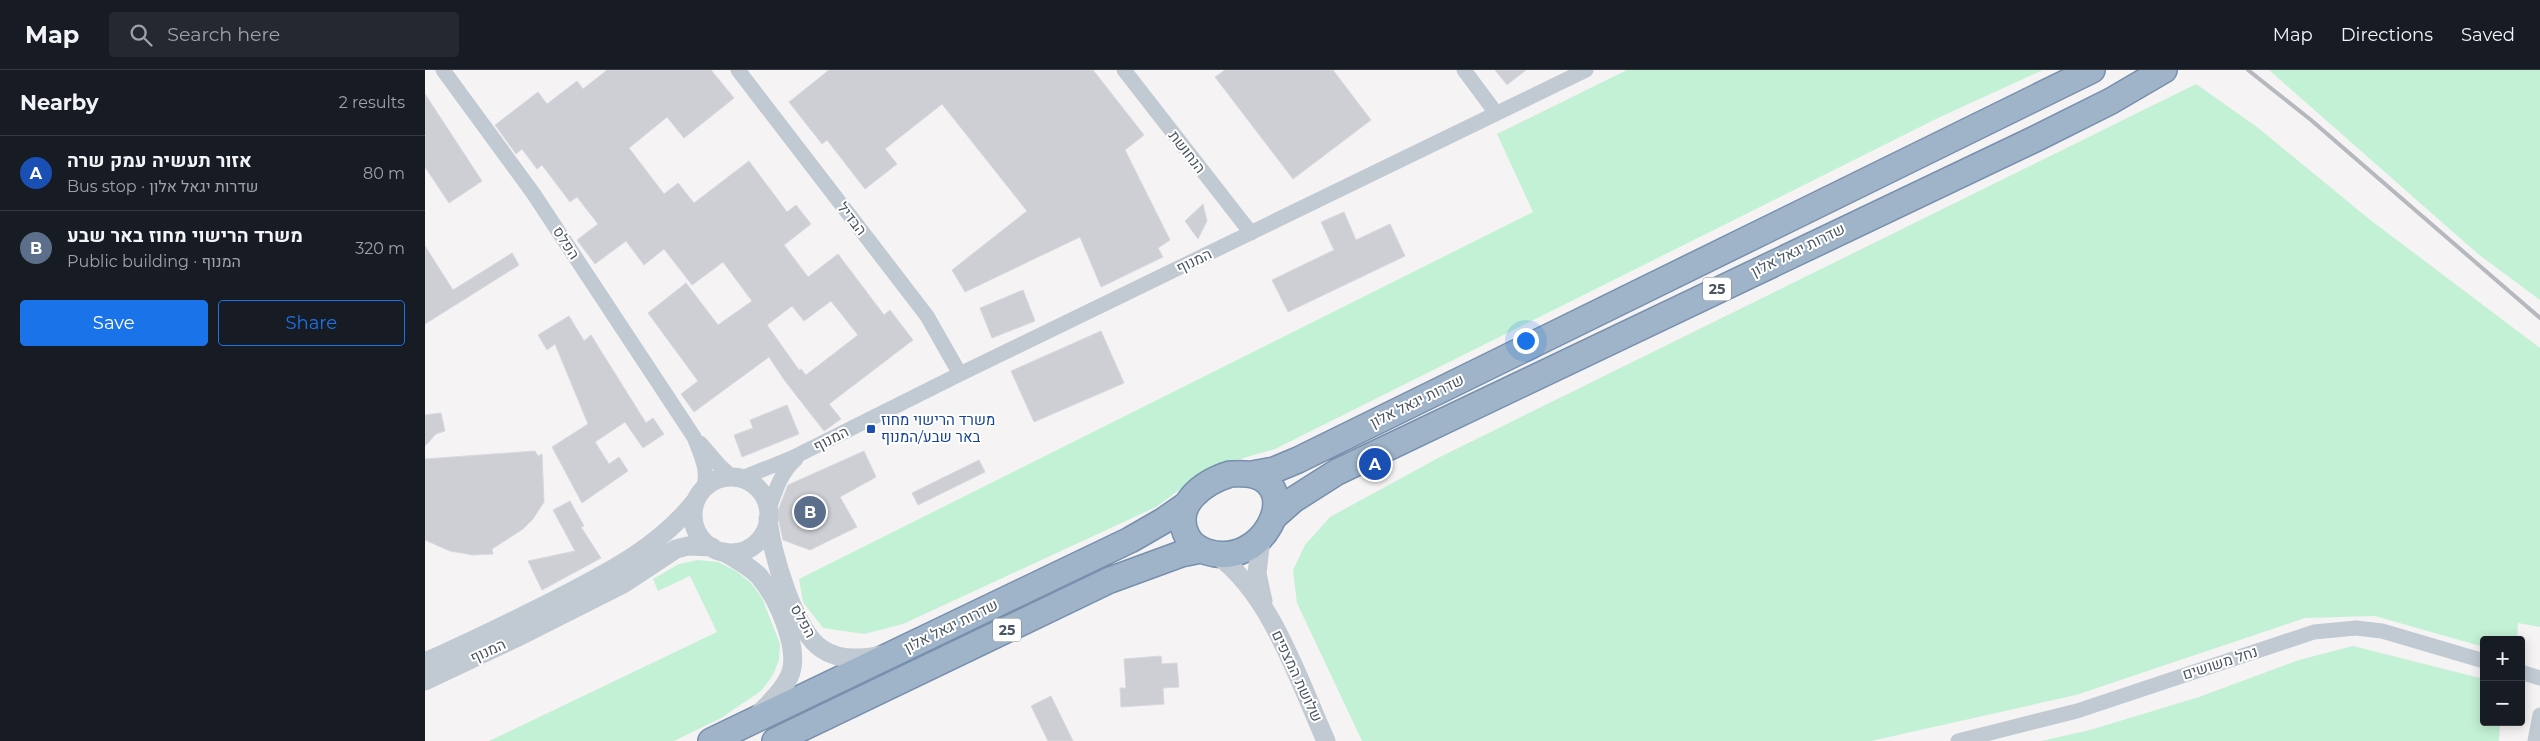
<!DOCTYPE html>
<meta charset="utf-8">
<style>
:root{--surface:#171b24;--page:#242831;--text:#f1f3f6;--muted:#9ea1a6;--line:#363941;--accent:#1a73e8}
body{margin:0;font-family:Montserrat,Heebo,sans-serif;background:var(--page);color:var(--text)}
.controls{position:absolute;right:15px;bottom:15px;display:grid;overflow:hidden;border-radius:5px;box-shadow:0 2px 12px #0003}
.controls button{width:45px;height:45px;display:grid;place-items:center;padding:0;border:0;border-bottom:1px solid var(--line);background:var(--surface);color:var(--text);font:25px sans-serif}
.you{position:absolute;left:1100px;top:270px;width:18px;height:18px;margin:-12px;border:4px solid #fff;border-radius:50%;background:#1a73e8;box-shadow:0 0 0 8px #1a73e833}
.badge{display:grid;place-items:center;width:32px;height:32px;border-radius:50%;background:var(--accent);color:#fff;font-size:16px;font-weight:700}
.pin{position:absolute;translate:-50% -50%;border:2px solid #fff;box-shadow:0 1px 5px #0006}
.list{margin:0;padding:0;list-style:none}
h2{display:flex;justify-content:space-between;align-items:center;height:65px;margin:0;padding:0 20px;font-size:21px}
h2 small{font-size:16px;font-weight:400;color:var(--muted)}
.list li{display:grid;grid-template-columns:32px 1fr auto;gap:15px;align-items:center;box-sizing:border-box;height:75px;padding:0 20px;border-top:1px solid var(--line)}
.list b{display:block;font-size:19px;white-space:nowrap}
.list p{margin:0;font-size:16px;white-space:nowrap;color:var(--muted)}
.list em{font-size:16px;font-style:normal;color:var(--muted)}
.actions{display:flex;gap:10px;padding:15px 20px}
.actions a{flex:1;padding:11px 0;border:1px solid var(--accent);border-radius:5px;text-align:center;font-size:18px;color:var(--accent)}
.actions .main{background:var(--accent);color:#fff}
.icon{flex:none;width:28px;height:28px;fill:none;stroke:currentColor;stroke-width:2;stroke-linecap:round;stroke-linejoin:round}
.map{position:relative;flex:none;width:2115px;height:671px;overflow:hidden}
header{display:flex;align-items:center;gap:30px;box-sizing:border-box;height:70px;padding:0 25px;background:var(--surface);border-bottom:1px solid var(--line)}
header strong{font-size:24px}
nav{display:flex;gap:28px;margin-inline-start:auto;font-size:18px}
.search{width:350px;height:45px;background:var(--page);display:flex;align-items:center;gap:12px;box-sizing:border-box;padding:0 18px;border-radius:5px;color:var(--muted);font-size:19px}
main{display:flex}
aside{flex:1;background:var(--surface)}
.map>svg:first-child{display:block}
.green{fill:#c3f1d5}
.building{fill:#cdcfd5;stroke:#d7d9de;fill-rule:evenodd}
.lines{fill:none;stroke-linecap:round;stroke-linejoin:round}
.trunk-casing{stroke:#7690ad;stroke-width:28}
.minor{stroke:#c1cad2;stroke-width:15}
.tertiary{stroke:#c1cad2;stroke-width:19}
.trunk{stroke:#9fb4c9;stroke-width:25}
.rail{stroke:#b5b8bd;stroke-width:4}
.transit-dot{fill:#1a4fb4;stroke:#fff;stroke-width:2}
.labels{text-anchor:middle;stroke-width:4;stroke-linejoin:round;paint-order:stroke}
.shield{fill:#fff;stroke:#808990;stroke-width:1}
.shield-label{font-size:14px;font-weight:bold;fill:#4a5661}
.street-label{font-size:15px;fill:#4a5661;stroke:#fff}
.transit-label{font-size:15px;fill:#164399;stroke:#fff;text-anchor:start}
</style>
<header>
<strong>Map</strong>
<div class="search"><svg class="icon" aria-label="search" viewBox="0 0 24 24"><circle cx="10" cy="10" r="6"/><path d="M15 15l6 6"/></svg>Search here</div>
<nav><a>Map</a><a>Directions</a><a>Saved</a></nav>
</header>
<main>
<aside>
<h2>Nearby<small>2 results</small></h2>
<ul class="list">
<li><span class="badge" style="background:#1a4fb4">A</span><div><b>אזור תעשיה עמק שרה</b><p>Bus stop · שדרות יגאל אלון</p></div><em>80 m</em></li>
<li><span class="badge" style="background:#5c6f8a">B</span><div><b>משרד הרישוי מחוז באר שבע</b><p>Public building · המנוף</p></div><em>320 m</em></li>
</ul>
<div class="actions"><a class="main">Save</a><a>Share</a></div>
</aside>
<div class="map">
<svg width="2115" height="671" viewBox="0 0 2115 671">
<rect width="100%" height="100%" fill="#f5f3f3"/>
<!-- green -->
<path class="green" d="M1202 0H1618L1515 47 850 379 791 396 769 409 731 437 478 554 439 564 398 558 378 532 374 509 1108 142 1072 64Z
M1844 0H2115V230L2053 184Z
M1771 14 1832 57 1944 149 2115 278V557L2093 553 2092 570H2059V577L1950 546 1880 548 1651 625 1446 671H937L872 533 868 500 880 475 905 447 1015 387Z
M273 490 293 492 311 501 326 513 337 528 355 574 354 590 348 605 336 621 296 648 249 671H64L292 562 265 506 233 521 228 509 254 494Z
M1928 576 2059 609V652H2075L2074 671H1616L1665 660 1774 627 1874 590Z"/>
<!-- building -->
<path class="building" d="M182 0H286L309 28 259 68 242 47 204 78 239 124 253 113 269 133 324 91 362 142 371 135 386 154 359 175 383 207 413 184 459 245 465 240 488 270 404 334 416 349 399 361 360 311 344 287 269 342 256 324 273 311 223 243 261 213 293 255 327 231 298 192 267 215 239 179 219 195 201 171 170 194 152 170 173 154 152 127 145 132 117 95 112 99 97 79 91 84 70 55 113 22 122 34 152 11 158 19ZM406 231 433 265 381 305 376 299 374 300 342 255 367 236 379 251Z
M404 0H668L719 65 700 80 745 170 733 178 738 187 676 217 655 167 540 222 527 200 602 141 517 34 460 79 472 94 440 119 402 70 397 74 364 32Z
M800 0H908L946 50 868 109 790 7Z
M1070 0H1101L1082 15Z
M0 24 57 111 24 133 0 97Z
M778 134 782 151 773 169 760 151Z
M919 142 931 170 965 154 980 186 863 242 847 210 909 180 896 152Z
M0 176 28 220 87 183 94 195 0 254Z
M598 220 610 251 567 268 555 238Z
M144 246 159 271 166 265 221 353 228 348 239 364 218 378 200 352 170 372 184 394 194 387 203 401 157 433 127 377 163 354 130 274 122 280 113 265Z
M676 261 699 313 609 352 586 301Z
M362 335 374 364 317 387 309 365 328 358 325 350Z
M16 343 20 361 11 364 0 376V345Z
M110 381 113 386 117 384 119 432 108 449 98 459 67 479 68 484 48 485 25 481 0 470V389Z
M439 381 451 407 415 427 432 457 385 480 358 470 352 443 363 415Z
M554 390 560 402 493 435 487 423Z
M145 431 159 456 156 457 176 488 117 520 103 491 150 481 128 440Z
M736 586 737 594 752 593 754 617 738 618 739 634 696 637 695 618H701L699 589Z
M626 626 648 671H623L606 636Z"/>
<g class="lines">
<!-- trunk casing -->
<g class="trunk-casing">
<path id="trunk" d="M805 404C812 404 821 403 828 405 878 418 838 500 782 482 773 479 766 474 762 466 746 435 779 412 805 404Z
M827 404 849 400 873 390 1667 0
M850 446 868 430 912 402 1610 69 1686 31 1739 0
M286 671 705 470 738 451 761 435
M350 671 685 510 756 484 776 480"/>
</g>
<!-- minor -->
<path class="minor" d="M18 0 108 123 269 367C275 383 285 402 278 419
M313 0 502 246 535 304
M699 0 826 163
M1039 0 1071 43
M275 373 294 395 307 407
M317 408 367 388 535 304 1161 0
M343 442C350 422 355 403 371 389
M2096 602 2115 608
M1533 671 1652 641 1889 562 1931 558 1957 561 2059 591
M2110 671 2115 645"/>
<!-- tertiary -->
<path class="tertiary" d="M268 445a38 38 0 1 1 76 0a38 38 0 1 1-76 0Z
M343 449C346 481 369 561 397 579 414 591 438 589 457 585
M836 467 832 504 838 531
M299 482C311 489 324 496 334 506 352 527 374 576 366 602 360 619 345 632 333 645
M792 485C847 526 873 609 901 671
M0 592C43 573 86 552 128 531 180 504 234 478 271 430
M0 611 91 568 198 514 251 479 263 476 287 477"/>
<!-- trunk -->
<use href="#trunk" class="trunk"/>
<!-- rail -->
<path class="rail" d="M1823 0 1886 50 2115 248"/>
</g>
<!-- markers -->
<rect class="transit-dot" x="441" y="354" width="10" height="10" rx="2.5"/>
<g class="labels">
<!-- shield labels -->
<g class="shield">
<rect x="1278" y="207.5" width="28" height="23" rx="4"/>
<rect x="568" y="548.5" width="28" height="23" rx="4"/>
</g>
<g class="shield-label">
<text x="1292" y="224">25</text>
<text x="582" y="565">25</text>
</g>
<!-- street labels -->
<g class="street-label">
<text transform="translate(762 82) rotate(52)" y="5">הנחושת</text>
<text transform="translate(427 149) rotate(52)" y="5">הבדיל</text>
<text transform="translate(141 173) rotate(57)" y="5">הפלס</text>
<text transform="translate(1373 180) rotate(-26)" y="5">שדרות יגאל אלון</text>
<text transform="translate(769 191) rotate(-26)" y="5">המנוף</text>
<text transform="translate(992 331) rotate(-26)" y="5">שדרות יגאל אלון</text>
<text transform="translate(406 369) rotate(-27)" y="5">המנוף</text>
<text transform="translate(378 551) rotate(61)" y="5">הפלס</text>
<text transform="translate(526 556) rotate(-26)" y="5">שדרות יגאל אלון</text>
<text transform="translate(63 581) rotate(-25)" y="5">המנוף</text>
<text transform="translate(1795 593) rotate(-18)" y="5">נחל משושים</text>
<text transform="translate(872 606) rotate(65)" y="5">שלושת המצפים</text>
</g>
<!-- transit labels -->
<g class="transit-label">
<text x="456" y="355">משרד הרישוי מחוז<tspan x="456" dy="17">באר שבע/המנוף</tspan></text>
</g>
</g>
</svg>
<div class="controls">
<button>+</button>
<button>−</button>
</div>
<div class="you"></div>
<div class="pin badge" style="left:950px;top:394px;background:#1a4fb4">A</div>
<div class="pin badge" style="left:385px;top:442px;background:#5c6f8a">B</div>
</div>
</main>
